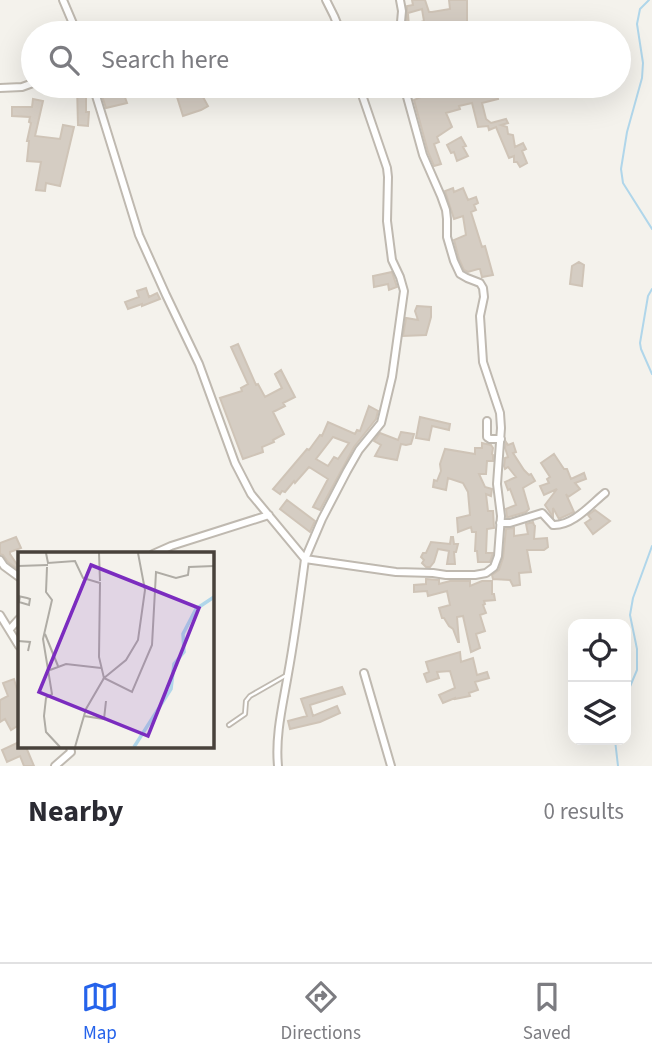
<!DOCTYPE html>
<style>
:root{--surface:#fff;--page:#f7f7f7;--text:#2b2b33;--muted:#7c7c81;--line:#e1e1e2;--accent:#2563eb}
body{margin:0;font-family:"Source Sans 3",sans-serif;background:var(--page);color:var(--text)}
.controls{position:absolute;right:21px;bottom:21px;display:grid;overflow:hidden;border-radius:14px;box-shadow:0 7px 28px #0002}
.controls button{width:63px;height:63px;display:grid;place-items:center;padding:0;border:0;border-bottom:2px solid var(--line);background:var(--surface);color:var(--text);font:35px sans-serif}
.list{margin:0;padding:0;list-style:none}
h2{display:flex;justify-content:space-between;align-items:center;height:91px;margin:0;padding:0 28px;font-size:30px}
h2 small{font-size:23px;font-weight:400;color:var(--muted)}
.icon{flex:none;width:38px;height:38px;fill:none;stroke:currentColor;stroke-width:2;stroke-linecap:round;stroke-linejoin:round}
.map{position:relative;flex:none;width:652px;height:766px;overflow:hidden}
.search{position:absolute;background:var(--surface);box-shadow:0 7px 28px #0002;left:21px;right:21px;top:21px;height:77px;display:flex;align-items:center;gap:18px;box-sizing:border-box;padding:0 24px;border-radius:38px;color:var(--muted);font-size:26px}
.sheet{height:196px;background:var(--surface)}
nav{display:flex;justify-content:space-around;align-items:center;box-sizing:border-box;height:98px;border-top:2px solid var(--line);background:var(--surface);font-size:19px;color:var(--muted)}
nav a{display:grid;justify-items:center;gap:4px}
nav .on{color:var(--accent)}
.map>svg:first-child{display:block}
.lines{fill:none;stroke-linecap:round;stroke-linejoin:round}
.stream{stroke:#b0d6ea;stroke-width:2}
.building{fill:#d5cdc3;stroke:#cfc4b7;stroke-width:2;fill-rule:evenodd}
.service-casing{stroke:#bfb9b0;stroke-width:6}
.minor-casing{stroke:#bfb9b0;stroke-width:10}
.service{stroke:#fff;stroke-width:2.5}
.minor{stroke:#fff;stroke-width:6}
.inset-river{fill:none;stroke:#b0d6ea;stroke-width:3.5}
.inset-road{fill:none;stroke:#afaca5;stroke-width:2}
.view{fill:#7b2cbf;fill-opacity:0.15;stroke:#7b2cbf;stroke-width:3.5}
.inset-edge{fill:none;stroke:#48423b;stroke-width:3.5}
</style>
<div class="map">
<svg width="652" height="766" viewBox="0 0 652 766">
<rect width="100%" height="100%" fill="#f4f2ec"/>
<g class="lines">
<!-- stream -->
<path class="stream" d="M649 0 640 9 637 24 643 63 642 78 627 132 621 169 623 183 652 229
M652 289 648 296 640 343 641 349 652 374
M626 696 637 670V649L630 615 633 598 652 546
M615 740 618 766"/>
</g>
<!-- building -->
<path class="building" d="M412 0H425L429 12H432L450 9 449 0H467V29L447 30V33H431V28L415 33 412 25 424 21 422 9 408 13 409 28H406L407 6 413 5Z
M77 86H86V112H89L88 126 78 125Z
M109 86H121L127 103 106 108 100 90 110 88Z
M196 86H199L203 97 208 106 201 110 183 116 177 97 193 92 191 88Z
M419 86H496L498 99 482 103 486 119 491 123 506 119 508 123 501 125 507 127 508 134 513 135 515 147 523 143 526 149 522 151 527 163 520 167 517 162H514V156L509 158 496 127 489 130 488 126 478 127 472 103 459 106 460 109 446 113 452 127 437 137 439 142 434 144 441 164 434 166 428 152 414 100 421 97Z
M33 99 43 101 35 136 60 139 63 125 74 127 60 186 46 183 45 191 36 190 41 162 27 161 29 141H27L31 123 29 122 30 117 12 116V107H32Z
M461 137 466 146 463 147 468 156 457 161 454 152 451 153 447 145Z
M453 188 454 192 463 188 468 200 476 197 478 203 474 205 476 210 471 212 482 247 485 246 493 275 482 277 480 269H478L468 272 464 270 459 259 454 240 466 235 463 216 454 219 445 191Z
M579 262 584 265 582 286 570 284 572 266Z
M392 272 397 287 389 290 388 284 374 287 373 276Z
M146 288 149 297 157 293 160 299 142 306V304L128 309 125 302 139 297 137 291Z
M417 306 431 307V317L426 335 403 336 406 318 418 320 415 311Z
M238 344 256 385 258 384 265 397 282 388 275 374 281 370 295 397 283 403 285 406 273 412 284 434 273 440 274 442 262 447 263 452 243 459 220 398 242 391 241 388 248 384 231 347Z
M369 406 378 411 376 419 354 447 320 510 313 507 328 479 309 467 295 483 294 481 285 492 282 491 280 494 273 489 307 449 309 450 320 435 322 436 328 422 355 434 357 430 360 431ZM333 437 349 443 338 459 334 457 328 466 316 459Z
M420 417 450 424 449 430 432 426 429 440 416 438Z
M401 432 414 434 411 444 406 445 401 444 397 460 375 456 381 445 374 441 380 433 398 440Z
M506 442 508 445 513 443 516 452 513 453 524 470 529 475 531 474 535 481 523 488 529 509 526 512 509 517H507L506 509 516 505 510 489 508 490 505 482 516 477 508 467 505 469 504 466 505 458 508 457 505 448Z
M482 443 491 445 493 448 492 454 493 455V461H487L486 474H479L485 487 492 489 491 496 486 494 488 511H493L494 528 487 529 486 553H493L490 562H478L477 551H475L476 532H472L471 527 458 532 457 518 470 515 468 492 463 483 448 478 446 490 433 487 434 480 437 481 441 471 440 464 445 449 475 454V448H482Z
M554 454 564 469H567L571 479 584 473 586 479 575 483 580 489 568 497 566 494 574 512 559 519 553 508V517L545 505 557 489 544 495 540 486 549 483 547 479 550 477 541 463Z
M287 500 315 521 310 532 280 509Z
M595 510 610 521 593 534 585 523 591 519 588 515Z
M533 522 534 525 535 526 534 539 547 538 548 547 544 550H527L531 572 519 573 520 585 513 586 510 580 493 579 492 575 499 570 503 558 506 529 514 528V536L528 534 526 524Z
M16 537 21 548 10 552V554L18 566 16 568 8 562 3 555 0 554V543Z
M451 537H453L454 544H458L456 552H454L455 564H447L449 551 438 549 434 562 430 567H426L422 563 424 560 421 557 423 553H426L431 542 450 544Z
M426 579 439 580V584L450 581H470V586L482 581H492V594H494L495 600 484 601 485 604 483 605 486 613 480 615 485 631 476 634 480 648 471 652 463 616 457 617 459 642H458L453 629 449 626 444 618H442L439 608 450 605 447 591 428 596 427 591 414 592V585L426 584Z
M460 652 461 662 473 658 477 675 487 672 489 678 475 682 478 690 469 693 470 696 455 699V698L443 703 439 695 455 688 450 671 437 672 439 678 427 682 424 674 429 672 426 662Z
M14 679 19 696V725L11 730 5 719 0 722V700L8 696 3 683Z
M342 687 345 694 310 705 313 716 337 706 340 713 320 722 290 729 288 721 307 716 301 699Z
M19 742V747H26L34 766H24L20 756 7 762 2 750Z"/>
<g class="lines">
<!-- service casing -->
<g class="service-casing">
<path id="service" d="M229 725 245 714 246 701 250 696 285 676"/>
</g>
<!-- minor casing -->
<g class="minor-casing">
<path id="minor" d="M63 0 77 33
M326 0 334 16 341 33
M400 0 402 11 400 33
M93 86 139 235 166 295 199 364 235 463 251 494 305 559C300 597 295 636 288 674 283 704 275 735 278 766
M359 86 387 168 388 177 387 221 392 260 400 277 404 291 392 377 381 423 359 450 347 471 322 519 305 559 396 572 433 573 446 575H475L486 573 494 567 498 556 501 516 497 484 501 428 500 413 483 362 480 316 484 297 483 288 480 283 467 278 460 274 454 261 447 237V219L446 210 441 196 423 155 404 86
M0 88 22 87 33 83
M487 421V437L490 439H501
M500 523H510L542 513 553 525C573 526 590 505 605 493
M153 554 171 546 269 515
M0 560 4 566 19 577
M0 615 19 646
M10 629 19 619
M364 673 391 766
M55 766 71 752 70 747"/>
</g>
<!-- service -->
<use href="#service" class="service"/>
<!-- minor -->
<use href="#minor" class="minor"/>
</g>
<!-- overview -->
<g transform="translate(18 552)">
<rect width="196" height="196" fill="#f4f2ec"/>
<path class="inset-river" d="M116 195 153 137 156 112 166 100 165 82 178 57 196 45"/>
<path class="inset-road" d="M28 1 30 11 57 9 65 26 82 31 81 105 86 126 68 157 57 195M81 1 82 29M120 1 127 38 120 88 108 108 86 126 114 140 134 93 138 20 158 26 170 23 171 15 196 14M0 14 30 13M29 15 28 40 34 48 25 87 34 142 28 146 26 164 28 180 42 195M0 44 9 46 12 47 11 53 1 50 2 44M27 82 40 114M0 89 12 90 10 99M32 118 48 112 83 116M66 164 86 167 88 149"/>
<path class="view" d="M73 13 181 56 130 184 21 140Z"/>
<rect width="196" height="196" class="inset-edge"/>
</g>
</svg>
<div class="controls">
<button><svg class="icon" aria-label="locate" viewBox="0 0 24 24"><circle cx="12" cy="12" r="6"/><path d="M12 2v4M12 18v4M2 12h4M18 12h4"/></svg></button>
<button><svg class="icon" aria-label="layers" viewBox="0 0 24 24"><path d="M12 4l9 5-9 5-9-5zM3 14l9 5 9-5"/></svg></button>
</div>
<div class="search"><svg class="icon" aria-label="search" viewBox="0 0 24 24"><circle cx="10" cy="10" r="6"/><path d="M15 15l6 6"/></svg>Search here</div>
</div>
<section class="sheet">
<h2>Nearby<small>0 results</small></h2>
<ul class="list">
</ul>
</section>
<nav>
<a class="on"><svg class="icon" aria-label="map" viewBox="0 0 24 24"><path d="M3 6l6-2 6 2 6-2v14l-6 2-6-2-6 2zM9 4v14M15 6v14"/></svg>Map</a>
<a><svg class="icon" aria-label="directions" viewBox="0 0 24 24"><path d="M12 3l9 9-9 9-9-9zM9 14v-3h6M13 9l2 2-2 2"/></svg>Directions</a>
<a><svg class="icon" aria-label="saved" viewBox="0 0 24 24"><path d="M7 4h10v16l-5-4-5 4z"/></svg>Saved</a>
</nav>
